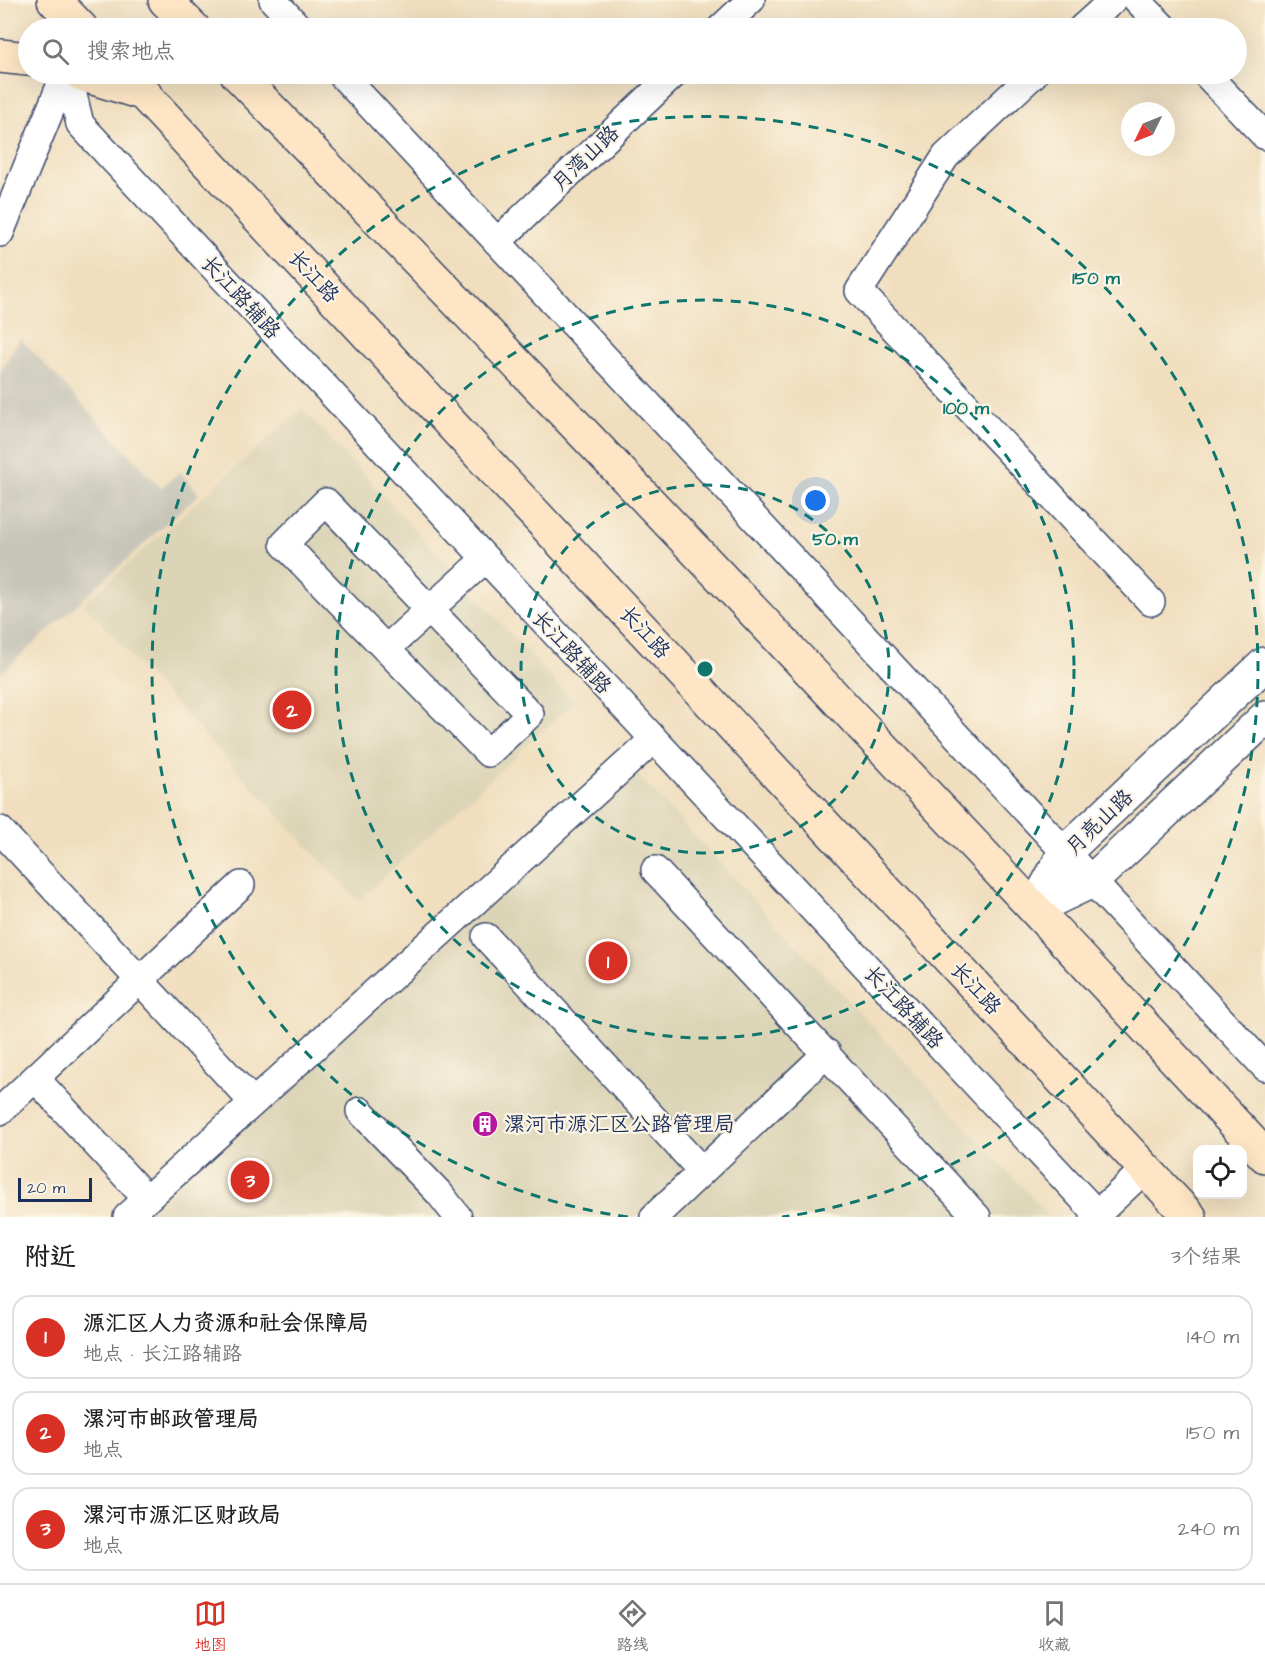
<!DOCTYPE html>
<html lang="zh">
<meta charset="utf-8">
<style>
:root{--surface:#fff;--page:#f2f2f2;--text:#202124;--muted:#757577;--line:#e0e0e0;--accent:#d93025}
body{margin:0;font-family:"Architects Daughter","LXGW WenKai TC",sans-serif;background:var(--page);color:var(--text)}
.controls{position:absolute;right:18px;bottom:18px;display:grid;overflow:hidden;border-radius:12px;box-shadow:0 6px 24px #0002}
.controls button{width:54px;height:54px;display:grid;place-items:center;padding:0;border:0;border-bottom:2px solid var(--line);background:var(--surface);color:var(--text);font:30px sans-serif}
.compass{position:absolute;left:1121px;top:102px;width:54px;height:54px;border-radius:50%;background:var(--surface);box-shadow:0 6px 24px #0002;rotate:227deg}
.scale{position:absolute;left:18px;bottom:15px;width:74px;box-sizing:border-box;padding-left:6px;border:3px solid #1b2f5e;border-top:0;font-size:16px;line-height:21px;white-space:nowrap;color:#1b2f5e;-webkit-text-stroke:4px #fcf5e5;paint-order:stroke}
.you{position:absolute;left:816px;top:501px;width:21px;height:21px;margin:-15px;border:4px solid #fff;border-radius:50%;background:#1a73e8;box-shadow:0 0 0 9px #1a73e833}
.badge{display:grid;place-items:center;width:39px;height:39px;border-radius:50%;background:var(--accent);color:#fff;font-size:20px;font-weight:700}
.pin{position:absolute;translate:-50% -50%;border:3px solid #fff;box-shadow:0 2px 6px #0006}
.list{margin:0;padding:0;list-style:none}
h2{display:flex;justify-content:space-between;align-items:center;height:78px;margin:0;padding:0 24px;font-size:26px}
h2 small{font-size:20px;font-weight:400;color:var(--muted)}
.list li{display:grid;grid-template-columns:39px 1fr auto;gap:18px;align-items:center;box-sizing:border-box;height:84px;margin:0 12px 12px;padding:0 12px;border:2px solid var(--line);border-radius:18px}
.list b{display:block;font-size:22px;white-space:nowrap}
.list p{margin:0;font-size:20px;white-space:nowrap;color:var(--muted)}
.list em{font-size:20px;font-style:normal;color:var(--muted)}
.icon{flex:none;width:33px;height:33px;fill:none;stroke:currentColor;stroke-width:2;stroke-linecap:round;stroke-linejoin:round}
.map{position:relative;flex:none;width:1265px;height:1217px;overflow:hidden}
.search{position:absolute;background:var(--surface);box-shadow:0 6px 24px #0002;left:18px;right:18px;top:18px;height:66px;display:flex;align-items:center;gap:15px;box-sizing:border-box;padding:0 21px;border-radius:33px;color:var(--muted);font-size:22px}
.sheet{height:366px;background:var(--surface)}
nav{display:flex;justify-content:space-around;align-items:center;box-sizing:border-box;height:84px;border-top:2px solid var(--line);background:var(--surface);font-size:16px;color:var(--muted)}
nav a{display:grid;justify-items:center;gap:3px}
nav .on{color:var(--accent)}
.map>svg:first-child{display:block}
.built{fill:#dcd4b6}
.industrial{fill:#c6c5b8}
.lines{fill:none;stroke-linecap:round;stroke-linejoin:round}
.minor-casing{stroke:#3b496c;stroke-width:30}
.tertiary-casing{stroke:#3b496c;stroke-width:36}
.secondary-casing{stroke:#3b496c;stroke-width:36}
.minor{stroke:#fff;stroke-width:27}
.tertiary{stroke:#fff;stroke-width:33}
.secondary{stroke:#fde5c5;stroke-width:33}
.ring{fill:none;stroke:#0f766e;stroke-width:3;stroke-dasharray:10 8}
.labels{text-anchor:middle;stroke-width:4.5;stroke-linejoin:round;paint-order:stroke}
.street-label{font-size:21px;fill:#1b2f5e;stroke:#fcf5e5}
.poi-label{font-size:21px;fill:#1b2f5e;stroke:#fcf5e5;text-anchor:start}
.centre{fill:#0f766e;stroke:#fcf5e5;stroke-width:3}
.ring-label{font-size:18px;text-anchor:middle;font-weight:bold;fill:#0f766e;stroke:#fcf5e5;stroke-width:4.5;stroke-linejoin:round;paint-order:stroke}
</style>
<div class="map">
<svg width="1265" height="1217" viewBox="0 0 1265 1217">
<rect width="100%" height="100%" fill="#fcf5e5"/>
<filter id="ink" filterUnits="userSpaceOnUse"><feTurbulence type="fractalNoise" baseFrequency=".0167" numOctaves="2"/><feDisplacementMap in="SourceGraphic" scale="12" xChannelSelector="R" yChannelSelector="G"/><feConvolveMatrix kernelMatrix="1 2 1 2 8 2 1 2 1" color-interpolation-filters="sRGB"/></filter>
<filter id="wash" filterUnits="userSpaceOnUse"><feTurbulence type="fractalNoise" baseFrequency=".008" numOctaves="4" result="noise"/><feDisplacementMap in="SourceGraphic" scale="24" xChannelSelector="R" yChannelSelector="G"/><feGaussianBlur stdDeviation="1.35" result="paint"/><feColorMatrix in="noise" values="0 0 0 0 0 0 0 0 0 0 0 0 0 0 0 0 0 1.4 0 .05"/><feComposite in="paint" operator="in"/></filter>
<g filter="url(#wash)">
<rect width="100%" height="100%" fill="#f0debe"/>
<!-- built -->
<path class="built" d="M302 408 574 702 358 901 83 604Z
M634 771 1050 1217H144Z"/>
<!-- industrial -->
<path class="industrial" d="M20 338 161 488 180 472 199 494 0 674V373Z"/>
</g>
<g filter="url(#ink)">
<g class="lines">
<!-- minor casing -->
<g class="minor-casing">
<path id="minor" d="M273 0 299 28
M1137 0 1164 28
M721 28 751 0
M1082 28 1113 0
M68 74 80 124 1100 1217
M341 74 1265 1067
M1034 74 946 156 859 291 1151 602
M1206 74 1265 136
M0 233 65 74
M497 242 674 74
M386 649 284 544 326 502 530 714 488 753 386 649 485 559
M0 830 253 1102
M655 870 977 1217
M486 937 702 1171
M35 1078 147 1199
M0 1111 241 885
M360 1111 439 1193 458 1217
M127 1217 654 739
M654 1217 827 1053
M1094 1217 1145 1169"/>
</g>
<!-- tertiary casing -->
<g class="tertiary-casing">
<path id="tertiary" d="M1035 908 1065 852 1265 664
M1035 908 1092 881 1265 718"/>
</g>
<!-- secondary casing -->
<g class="secondary-casing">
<path id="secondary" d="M54 0 81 28
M165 0 193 28
M0 56 28 59
M81 74 145 94
M125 74 1190 1217
M237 74C584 431 926 791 1265 1156"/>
</g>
<!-- minor -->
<use href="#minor" class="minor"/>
<!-- tertiary -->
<use href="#tertiary" class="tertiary"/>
<!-- secondary -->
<use href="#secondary" class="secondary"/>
</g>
</g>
<!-- distance rings -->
<g class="ring">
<circle cx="705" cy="669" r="184"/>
<circle cx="705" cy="669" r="369"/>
<path d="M628 1217A553 553 0 1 1 782 1217"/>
</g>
<!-- icons -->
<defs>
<g id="building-disc" transform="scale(1.35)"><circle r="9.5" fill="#b5179e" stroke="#fcf5e5"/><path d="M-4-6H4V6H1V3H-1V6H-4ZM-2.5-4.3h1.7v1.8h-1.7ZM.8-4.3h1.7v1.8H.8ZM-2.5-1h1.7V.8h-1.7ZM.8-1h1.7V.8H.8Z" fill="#fff"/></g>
</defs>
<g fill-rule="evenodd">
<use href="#building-disc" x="485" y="1124"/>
</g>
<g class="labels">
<!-- street labels -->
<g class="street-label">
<text transform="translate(585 158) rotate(-44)" y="7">月湾山路</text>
<text transform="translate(314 276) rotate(47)" y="7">长江路</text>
<text transform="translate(241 297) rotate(47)" y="7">长江路辅路</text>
<text transform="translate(645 632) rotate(47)" y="7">长江路</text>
<text transform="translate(572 652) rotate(47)" y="7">长江路辅路</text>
<text transform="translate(1099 822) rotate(-44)" y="7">月亮山路</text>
<text transform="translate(976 988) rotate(47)" y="7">长江路</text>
<text transform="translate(904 1007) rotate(47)" y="7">长江路辅路</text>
</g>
<!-- poi labels -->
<g class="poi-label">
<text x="504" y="1131">漯河市源汇区公路管理局</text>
</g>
</g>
<circle cx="705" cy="669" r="9" class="centre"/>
<g class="ring-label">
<text x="1096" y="284">150 m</text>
<text x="966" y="414">100 m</text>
<text x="835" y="545">50 m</text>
</g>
</svg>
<div class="controls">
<button><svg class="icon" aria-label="locate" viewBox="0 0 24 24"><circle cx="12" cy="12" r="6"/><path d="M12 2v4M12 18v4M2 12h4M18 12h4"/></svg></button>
</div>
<svg class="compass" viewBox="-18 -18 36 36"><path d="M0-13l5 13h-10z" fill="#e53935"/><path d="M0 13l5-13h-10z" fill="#757577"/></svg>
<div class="scale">20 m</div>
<div class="you"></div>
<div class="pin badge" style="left:608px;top:961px">1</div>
<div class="pin badge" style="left:292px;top:710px">2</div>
<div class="pin badge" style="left:250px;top:1180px">3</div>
<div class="search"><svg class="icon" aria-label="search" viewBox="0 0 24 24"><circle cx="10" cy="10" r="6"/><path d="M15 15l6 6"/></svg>搜索地点</div>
</div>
<section class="sheet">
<h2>附近<small>3个结果</small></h2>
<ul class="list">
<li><span class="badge">1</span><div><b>源汇区人力资源和社会保障局</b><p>地点 · 长江路辅路</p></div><em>140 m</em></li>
<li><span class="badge">2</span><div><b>漯河市邮政管理局</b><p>地点</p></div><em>150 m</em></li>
<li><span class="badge">3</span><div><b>漯河市源汇区财政局</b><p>地点</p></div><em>240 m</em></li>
</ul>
</section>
<nav>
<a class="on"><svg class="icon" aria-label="map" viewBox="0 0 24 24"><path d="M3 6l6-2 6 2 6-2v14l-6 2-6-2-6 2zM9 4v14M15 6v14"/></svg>地图</a>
<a><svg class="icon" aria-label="directions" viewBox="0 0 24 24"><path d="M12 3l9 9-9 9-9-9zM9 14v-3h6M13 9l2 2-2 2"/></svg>路线</a>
<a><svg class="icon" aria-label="saved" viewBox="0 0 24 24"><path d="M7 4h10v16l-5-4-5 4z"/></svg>收藏</a>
</nav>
